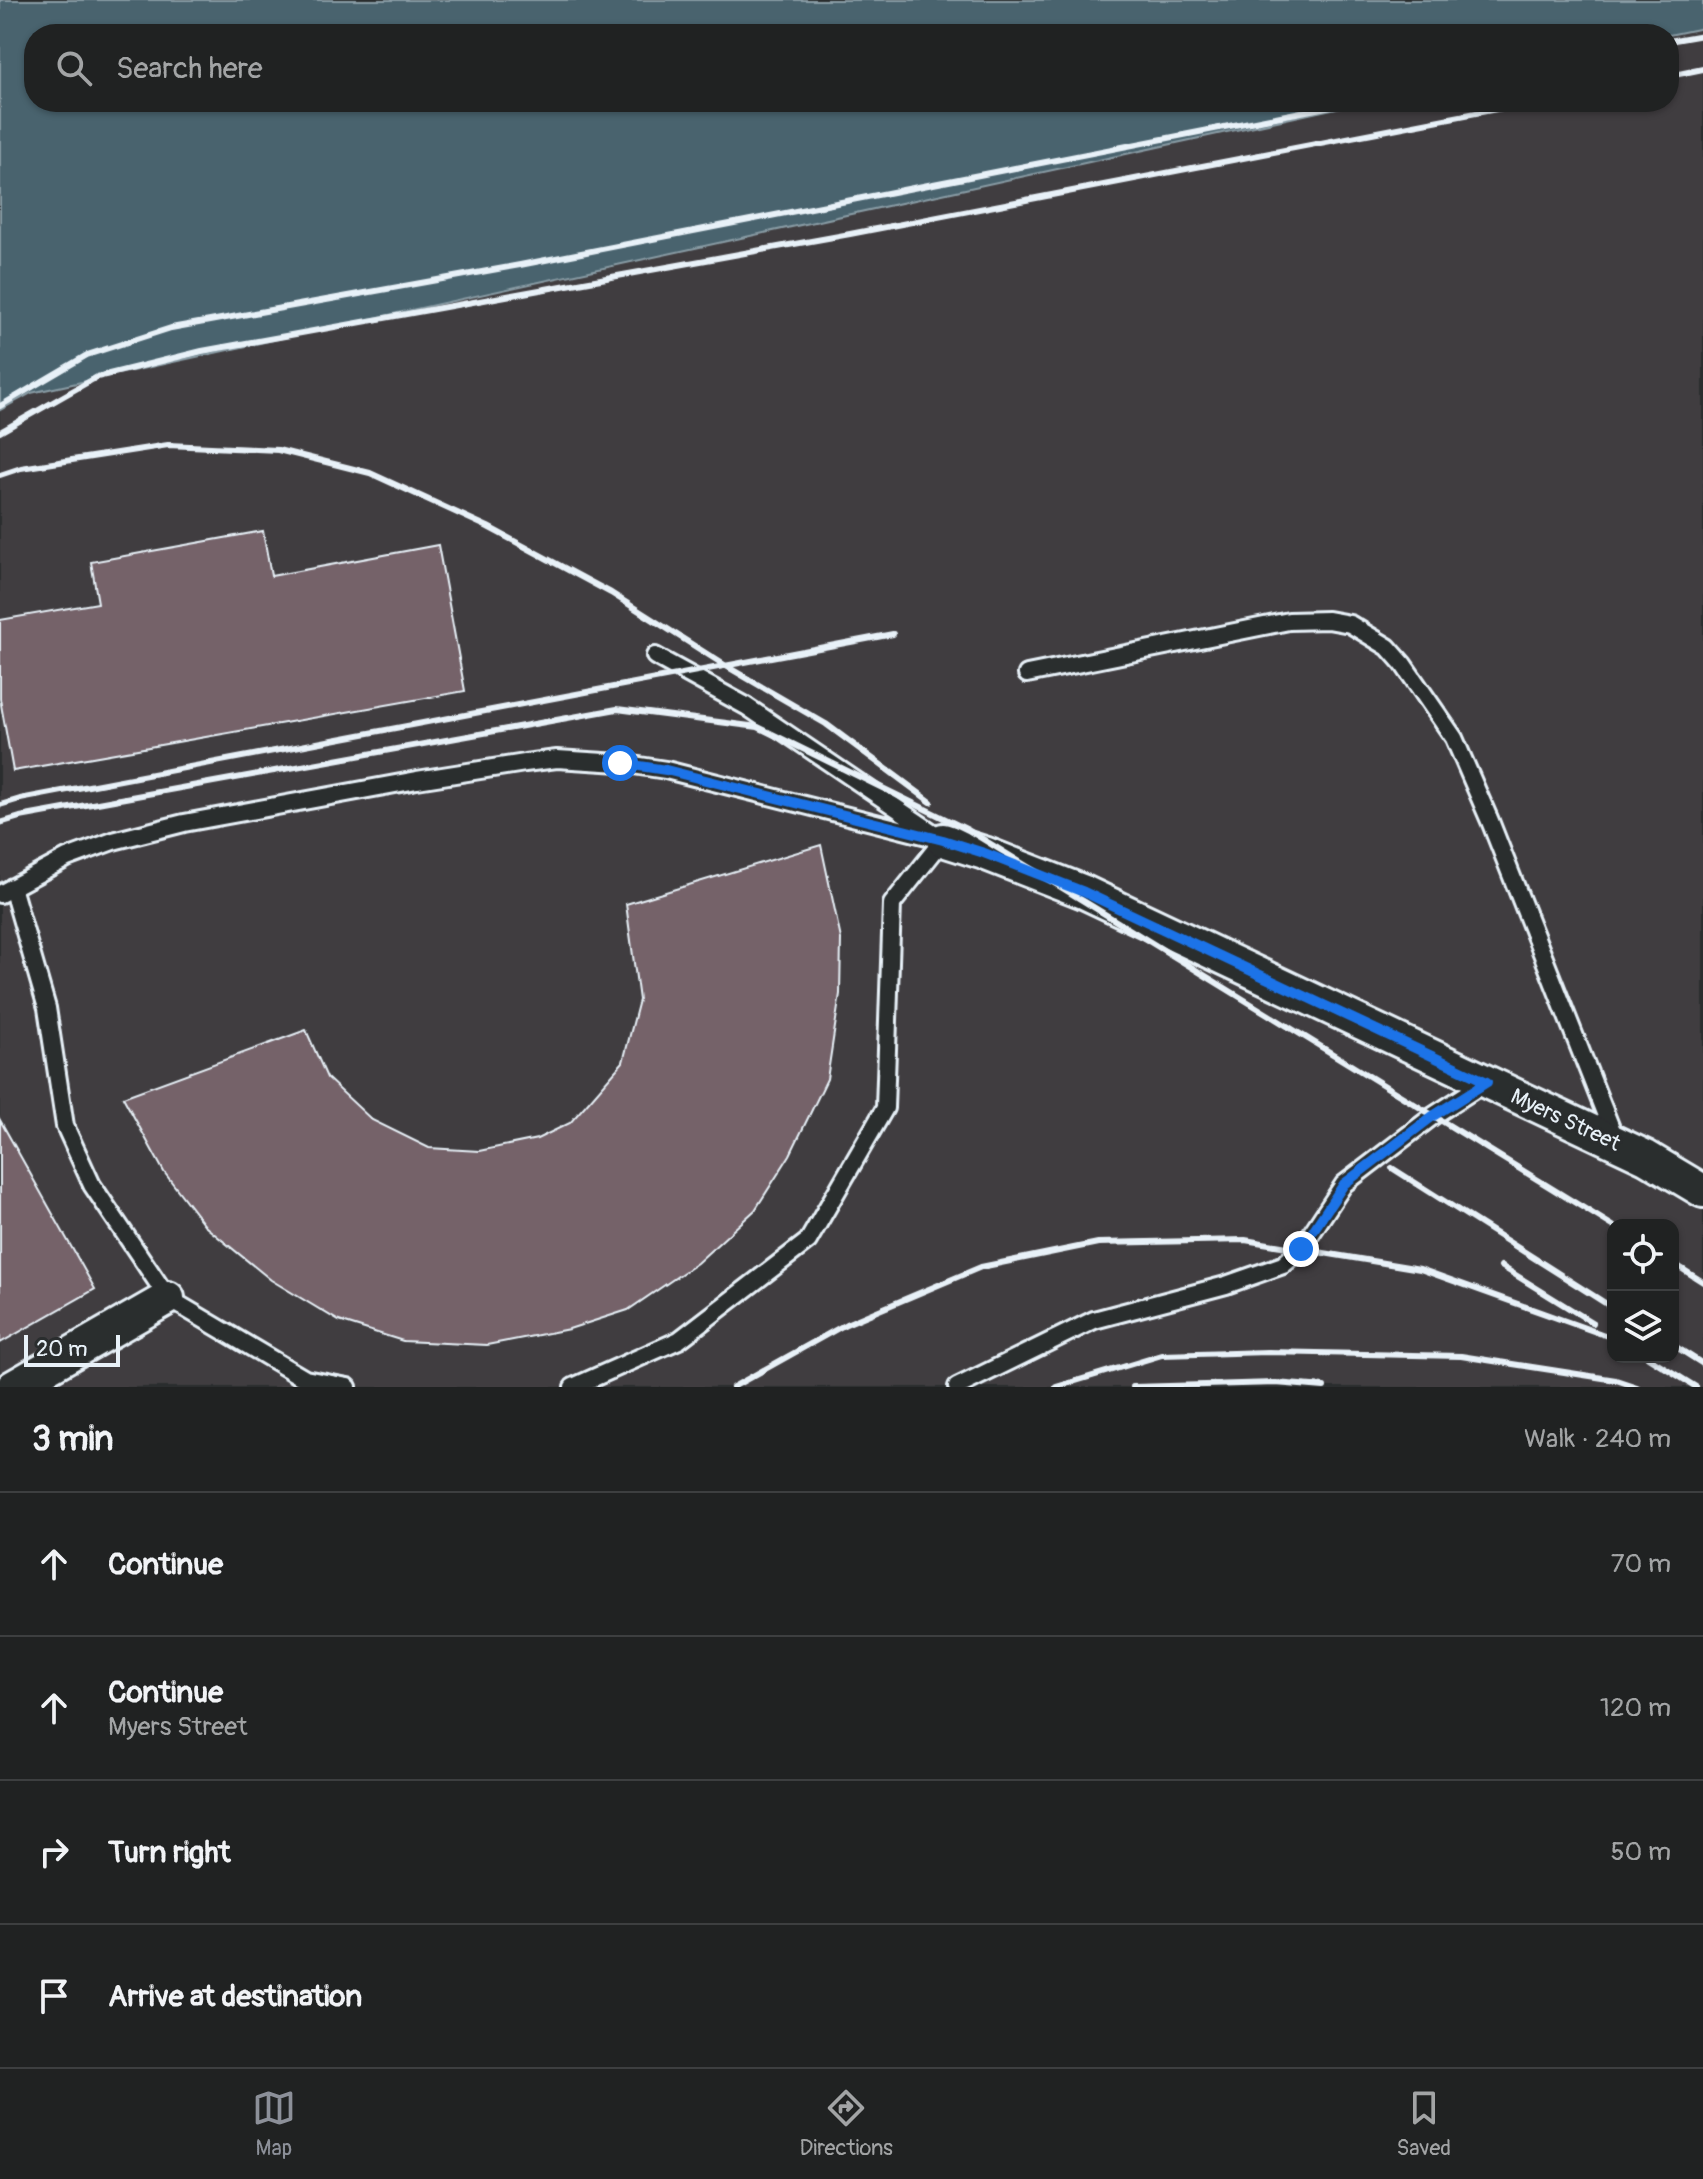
<!DOCTYPE html>
<meta charset="utf-8">
<style>
:root{--surface:#202222;--page:#2d2f2f;--text:#f1f3f6;--muted:#a2a4a5;--line:#3d3f40;--accent:#8c9099}
body{margin:0;font-family:Pangolin,sans-serif;background:var(--page);color:var(--text)}
.controls{position:absolute;right:24px;bottom:24px;display:grid;overflow:hidden;border-radius:16px;box-shadow:0 2px 6px #0004}
.controls button{width:72px;height:72px;display:grid;place-items:center;padding:0;border:0;border-bottom:2px solid var(--line);background:var(--surface);color:var(--text);font:40px sans-serif}
.scale{position:absolute;left:24px;bottom:20px;width:96px;box-sizing:border-box;padding-left:8px;border:4px solid #e8f1f8;border-top:0;font-size:22px;line-height:28px;white-space:nowrap;color:#e8f1f8;-webkit-text-stroke:6px #2a2d2e;paint-order:stroke}
.stop{position:absolute;width:24px;height:24px;margin:-18px;border:6px solid #1a73e8;border-radius:50%;background:#fff}
.stop.end{background:#1a73e8;border-color:#fff;box-shadow:0 2px 8px #0008}
.list{margin:0;padding:0;list-style:none}
h2{display:flex;justify-content:space-between;align-items:center;height:104px;margin:0;padding:0 32px;font-size:34px}
h2 small{font-size:26px;font-weight:400;color:var(--muted)}
.list li{display:grid;grid-template-columns:52px 1fr auto;gap:24px;align-items:center;box-sizing:border-box;height:144px;padding:0 32px;border-top:2px solid var(--line)}
.list b{display:block;font-size:30px;white-space:nowrap}
.list p{margin:0;font-size:26px;white-space:nowrap;color:var(--muted)}
.list em{font-size:26px;font-style:normal;color:var(--muted)}
.icon{flex:none;width:44px;height:44px;fill:none;stroke:currentColor;stroke-width:2;stroke-linecap:round;stroke-linejoin:round}
.map{position:relative;flex:none;width:1703px;height:1387px;overflow:hidden}
.search{position:absolute;background:var(--surface);box-shadow:0 2px 6px #0004;left:24px;right:24px;top:24px;height:88px;display:flex;align-items:center;gap:20px;box-sizing:border-box;padding:0 28px;border-radius:32px;color:var(--muted);font-size:30px}
.sheet{height:680px;background:var(--surface)}
nav{display:flex;justify-content:space-around;align-items:center;box-sizing:border-box;height:112px;border-top:2px solid var(--line);background:var(--surface);font-size:22px;color:var(--muted)}
nav a{display:grid;justify-items:center;gap:4px}
nav .on{color:var(--accent)}
.map>svg:first-child{display:block}
.built{fill:#403d40;fill-rule:evenodd}
.water{fill:#49636e;stroke:#899ca5;stroke-width:2}
.building{fill:#746269;stroke:#e8f1f8;stroke-width:2}
.lines{fill:none;stroke-linecap:round;stroke-linejoin:round}
.lane-casing{stroke:#e8f1f8;stroke-width:22}
.street-casing{stroke:#e8f1f8;stroke-width:38}
.lane{stroke:#2a2d2e;stroke-width:16}
.street{stroke:#2a2d2e;stroke-width:32}
.rail{stroke:#e8f1f8;stroke-width:6}
.route{stroke:#1a73e8;stroke-width:10}
.labels{text-anchor:middle;stroke-width:6;stroke-linejoin:round;paint-order:stroke}
.street-label{font-size:22px;fill:#e8f1f8;stroke:#2a2d2e}
</style>
<div class="map">
<svg width="1703" height="1387" viewBox="0 0 1703 1387">
<rect width="100%" height="100%" fill="#2a2d2e"/>
<filter id="ink" filterUnits="userSpaceOnUse"><feTurbulence type="fractalNoise" baseFrequency=".0125" numOctaves="2"/><feDisplacementMap in="SourceGraphic" scale="16" xChannelSelector="R" yChannelSelector="G"/><feConvolveMatrix kernelMatrix="1 2 1 2 8 2 1 2 1" color-interpolation-filters="sRGB"/></filter>
<g filter="url(#ink)">
<!-- built -->
<path class="built" d="M1703 28V1387H0V410L30 393 1364 102H1669V35ZM1613 1225H1673V1357H1613Z"/>
<!-- water -->
<path class="water" d="M0 0H1703V28L1669 35 34 34V102H1364L31 393 0 410Z"/>
<!-- building -->
<path class="building" d="M263 531 271 576 438 545 465 691 13 771 0 699V620L98 603 91 562Z
M821 845 841 939 840 994 827 1079 790 1155 755 1210 697 1263 628 1310 569 1329 487 1345 403 1341 339 1321 271 1280 206 1227 164 1172 123 1097 306 1030 327 1078 372 1120 429 1148 479 1151 537 1139 570 1123 623 1062 639 1000 626 904Z
M0 1120 95 1289 0 1343Z"/>
<g class="lines">
<!-- lane casing -->
<g class="lane-casing">
<path id="lane" d="M655 656 746 706 932 832
M1027 674 1289 621 1328 620 1350 624 1388 647 1403 664 1454 738 1490 821 1616 1141
M12 887 47 1008 65 1126 92 1185 168 1298 305 1379 348 1387
M0 894 67 858 113 841 184 823 417 780 525 763 557 759 620 763 666 770 943 840
M573 1387 679 1340 808 1241 885 1108 892 904 943 840
M957 1387 1094 1320 1226 1285 1283 1265 1301 1249 1344 1184 1433 1116 1486 1082"/>
</g>
<!-- street casing -->
<g class="street-casing">
<path id="street" d="M943 840 984 853 1084 892 1646 1157 1703 1191
M13 1387 168 1298"/>
</g>
<!-- lane -->
<use href="#lane" class="lane"/>
<!-- street -->
<use href="#street" class="street"/>
<!-- rail -->
<path class="rail" d="M1669 41 1703 35
M1669 76 1703 69
M0 406 87 355 171 328 520 265 1352 102
M0 432 97 377 202 351 850 234 1533 102
M0 475 21 468 168 445 278 450 370 473 488 527 611 593 726 666 826 724 931 802
M0 805 20 799 893 634
M0 823 20 817 617 709 758 727 968 830 1613 1226
M1392 1168 1613 1308
M1673 1263 1703 1282
M1501 1266 1593 1323
M1673 1345 1703 1364
M1648 1357 1696 1387
M733 1387 846 1324 981 1267 1098 1243 1245 1240 1420 1269 1613 1338
M1056 1387 1162 1355 1268 1352 1461 1356 1616 1380 1637 1387
M1133 1387 1276 1383 1324 1387"/>
</g>
</g>
<g class="lines" filter="url(#ink)">
<!-- route -->
<path class="route" d="M620 763 666 770 943 840 984 853 1084 892 1487 1082 1433 1116 1344 1184 1301 1249"/>
</g>
<g class="labels">
<!-- street labels -->
<g class="street-label">
<text transform="translate(1566 1119) rotate(25)" y="8">Myers Street</text>
</g>
</g>
</svg>
<div class="controls">
<button><svg class="icon" aria-label="locate" viewBox="0 0 24 24"><circle cx="12" cy="12" r="6"/><path d="M12 2v4M12 18v4M2 12h4M18 12h4"/></svg></button>
<button><svg class="icon" aria-label="layers" viewBox="0 0 24 24"><path d="M12 4l9 5-9 5-9-5zM3 14l9 5 9-5"/></svg></button>
</div>
<div class="scale">20 m</div>
<div class="stop" style="left:620px;top:763px"></div>
<div class="stop end" style="left:1301px;top:1249px"></div>
<div class="search"><svg class="icon" aria-label="search" viewBox="0 0 24 24"><circle cx="10" cy="10" r="6"/><path d="M15 15l6 6"/></svg>Search here</div>
</div>
<section class="sheet">
<h2>3 min<small>Walk · 240 m</small></h2>
<ul class="list">
<li><svg class="icon" aria-label="ahead" viewBox="0 0 24 24"><path d="M12 20V5M6 11l6-6 6 6"/></svg><div><b>Continue</b></div><em>70 m</em></li>
<li><svg class="icon" aria-label="ahead" viewBox="0 0 24 24"><path d="M12 20V5M6 11l6-6 6 6"/></svg><div><b>Continue</b><p>Myers Street</p></div><em>120 m</em></li>
<li><svg class="icon" aria-label="right" viewBox="0 0 24 24"><path d="M7 20v-9h11M14 6l5 5-5 5"/></svg><div><b>Turn right</b></div><em>50 m</em></li>
<li><svg class="icon" aria-label="arrive" viewBox="0 0 24 24"><path d="M6 21V4h12l-3 4 3 4H6"/></svg><div><b>Arrive at destination</b></div></li>
</ul>
</section>
<nav>
<a class="on"><svg class="icon" aria-label="map" viewBox="0 0 24 24"><path d="M3 6l6-2 6 2 6-2v14l-6 2-6-2-6 2zM9 4v14M15 6v14"/></svg>Map</a>
<a><svg class="icon" aria-label="directions" viewBox="0 0 24 24"><path d="M12 3l9 9-9 9-9-9zM9 14v-3h6M13 9l2 2-2 2"/></svg>Directions</a>
<a><svg class="icon" aria-label="saved" viewBox="0 0 24 24"><path d="M7 4h10v16l-5-4-5 4z"/></svg>Saved</a>
</nav>
